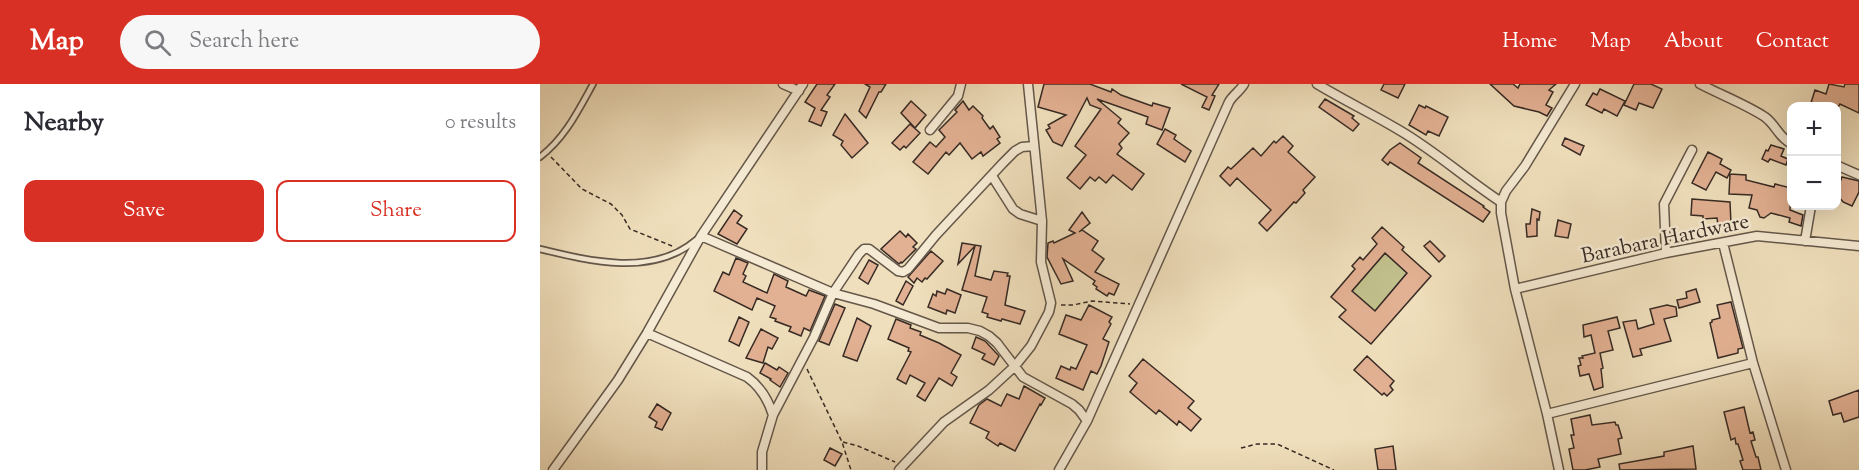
<!DOCTYPE html>
<meta charset="utf-8">
<style>
:root{--surface:#fff;--page:#f7f7f7;--text:#2b2b33;--muted:#7c7c81;--line:#e1e1e2;--accent:#d93025}
body{margin:0;font-family:"Sorts Mill Goudy",serif;background:var(--page);color:var(--text)}
.controls{position:absolute;right:18px;top:18px;display:grid;overflow:hidden;border-radius:12px;box-shadow:0 6px 24px #0002}
.controls button{width:54px;height:54px;display:grid;place-items:center;padding:0;border:0;border-bottom:2px solid var(--line);background:var(--surface);color:var(--text);font:30px sans-serif}
.list{margin:0;padding:0;list-style:none}
h2{display:flex;justify-content:space-between;align-items:center;height:78px;margin:0;padding:0 24px;font-size:26px}
h2 small{font-size:20px;font-weight:400;color:var(--muted)}
.actions{display:flex;gap:12px;padding:18px 24px}
.actions a{flex:1;padding:14px 0;border:2px solid var(--accent);border-radius:12px;text-align:center;font-size:21px;color:var(--accent)}
.actions .main{background:var(--accent);color:#fff}
.icon{flex:none;width:33px;height:33px;fill:none;stroke:currentColor;stroke-width:2;stroke-linecap:round;stroke-linejoin:round}
.map{position:relative;flex:none;width:1319px;height:386px;overflow:hidden}
header{display:flex;align-items:center;gap:36px;box-sizing:border-box;height:84px;padding:0 30px;background:var(--accent);color:#fff}
header strong{font-size:28px}
nav{display:flex;gap:33px;margin-inline-start:auto;font-size:21px}
.search{width:420px;height:54px;background:var(--page);display:flex;align-items:center;gap:15px;box-sizing:border-box;padding:0 21px;border-radius:33px;color:var(--muted);font-size:22px}
main{display:flex}
aside{flex:1;background:var(--surface)}
.map>svg:first-child{display:block}
.green{fill:#c1c08c;stroke:#7c7558;stroke-width:1.5}
.building{fill:#e2b092;stroke:#362a24;stroke-width:1.5;fill-rule:evenodd}
.lines{fill:none;stroke-linecap:round;stroke-linejoin:round}
.lane-casing{stroke:#64574a;stroke-width:8}
.street-casing{stroke:#64574a;stroke-width:11}
.path{stroke:#362a24;stroke-width:1.5;stroke-dasharray:4.5 3;stroke-linecap:butt}
.lane{stroke:#f5ead3;stroke-width:4.5}
.street{stroke:#f5ead3;stroke-width:8}
.labels{text-anchor:middle;stroke-width:5;stroke-linejoin:round;paint-order:stroke}
.street-label{font-size:21px;fill:#362a24;stroke:#f5ead3}
</style>
<header>
<strong>Map</strong>
<div class="search"><svg class="icon" aria-label="search" viewBox="0 0 24 24"><circle cx="10" cy="10" r="6"/><path d="M15 15l6 6"/></svg>Search here</div>
<nav><a>Home</a><a>Map</a><a>About</a><a>Contact</a></nav>
</header>
<main>
<aside>
<h2>Nearby<small>0 results</small></h2>
<ul class="list">
</ul>
<div class="actions"><a class="main">Save</a><a>Share</a></div>
</aside>
<div class="map">
<svg width="1319" height="386" viewBox="0 0 1319 386">
<rect width="100%" height="100%" fill="#f0dfbc"/>
<filter id="stains"><feTurbulence type="fractalNoise" baseFrequency=".00333" numOctaves="4"/><feColorMatrix values="0 0 0 0 .2 0 0 0 0 .09 0 0 0 0 .02 0 0 0 .5 -.17"/></filter>
<radialGradient id="worn" r=".72"><stop offset=".6" stop-color="#630" stop-opacity="0"/><stop offset="1" stop-color="#630" stop-opacity=".3"/></radialGradient>
<!-- green -->
<path class="green" d="M845 169 867 189 835 227 812 207Z"/>
<!-- building -->
<path class="building" d="M277 0H295L287 11 290 13 281 26 287 28 281 42 269 37 275 24 265 18Z
M325 0H346L341 8H339L326 34 319 27 330 3Z
M504 0H550L571 8 572 5 581 11 612 22 613 19 630 24 622 46 606 40 608 33 557 15 581 35 578 39 589 49 579 60 582 64 577 70 604 90 592 106 573 91 566 99 559 93 555 97 550 93 540 105 527 94 546 71 535 62 561 25 550 21 547 14 522 62 513 58 506 46 510 44 508 41 526 31 498 23Z
M641 0H679L672 11 675 12 669 26 662 23 667 13Z
M844 0H865L858 14 841 6Z
M950 0H973L978 4 980 0H1016L1009 6 1013 8 1006 21 1012 24 1007 32 999 28 974 22Z
M1094 0H1111L1122 5 1113 24 1099 19 1096 26 1084 21Z
M1289 0 1304 3 1305 0H1319V29L1300 20 1299 22H1270L1275 6 1286 10Z
M1060 5 1085 17 1077 32 1064 25 1062 29 1046 21 1053 9 1057 11Z
M785 15 814 32 812 34 819 40 813 47 779 23Z
M371 17 386 31 375 44 361 29Z
M423 17 429 26 433 22 443 32 442 34 450 45 453 42 460 53 457 55 460 59 443 72 441 68 432 75 420 59 409 71 406 68 388 90 373 78 390 58 396 63 405 53 399 46 417 28 415 26Z
M879 21 885 24 886 22 908 33 899 52 888 47 886 51 869 41Z
M305 30 328 59 312 74 301 61 303 57 293 51Z
M370 40 380 49 366 64 364 62 360 66 352 59Z
M625 45 636 51 634 55 651 67 645 78 617 60Z
M743 52 753 62 748 68 775 93 763 106 765 109 756 119 754 118 727 147 719 139 731 126 697 94 690 102 680 92 688 83 691 85 713 64 721 72 734 57 736 59Z
M1025 54 1044 62 1040 71 1022 61Z
M860 59 881 74 878 79 944 122 943 123 950 128 943 138 850 78 848 81 842 76 850 66Z
M1231 61 1244 65 1241 72 1248 75 1246 81 1230 75 1228 78 1222 75 1226 66 1228 67Z
M1168 68 1182 75 1180 80 1191 86 1187 94 1176 88 1166 106 1152 99Z
M1190 90 1206 91V96L1234 103 1235 100 1251 104 1250 126 1263 131 1261 142 1249 138 1250 134 1231 129 1224 134 1220 133 1217 126 1209 124 1212 111 1189 110Z
M1302 93 1319 97V108L1312 122 1303 118 1296 109Z
M1152 115 1190 118 1191 140 1178 141 1177 134 1163 135V132L1151 131Z
M992 125 1000 128 999 136 997 135V152L987 153 986 140H990Z
M194 126 202 132 197 139 207 145 197 160 178 150Z
M542 128 550 139 539 148 542 146 558 157 552 166 564 175 555 188 579 200 574 211 569 209 567 212 556 205 557 203 553 200 555 197 523 175 533 197 521 200 507 173 508 159 513 157 514 159 535 149 529 146Z
M1018 136 1031 140 1028 154 1015 152Z
M842 143 864 163 862 166 891 192 831 260 799 233 806 226 791 213 815 185 812 182 820 173 823 176 837 160 832 154ZM845 169 867 189 835 227 812 207Z
M360 147 366 153 368 150 377 159 373 163 376 165 362 179 361 178 359 180 341 165Z
M890 157 905 172 899 178 884 162Z
M422 159 441 162 435 192 451 196 454 187 468 189 467 192H470L465 221 485 227 480 240 462 235 461 237 447 233 448 230 442 228 447 213 422 206 435 162 418 180Z
M391 167 403 177 387 195 385 194 382 198 377 194 374 199 368 193Z
M196 174 208 179 203 190 206 192 203 198 227 209 234 190 248 197 246 203 266 212 269 206 285 212 270 247 264 244 261 252 249 247 251 243 235 237 236 235 230 233 235 222 217 214 212 226 174 207 183 188 189 191Z
M329 176 338 181 328 200 319 194Z
M366 197 373 202 363 221 356 217Z
M407 205 421 211 415 229 407 226 406 230 388 223 393 210 396 212 397 207 405 210Z
M1156 205 1160 218 1139 224 1137 216 1147 214 1146 208Z
M1191 218 1203 264 1198 265V269L1178 274 1170 239 1172 238V236L1180 234 1177 221Z
M295 220 305 224 289 261 279 257Z
M549 221 572 233 569 238 571 240 563 255 569 258 561 282 557 290 551 287 543 306 516 294 521 282 530 286 531 283 536 285 547 261 519 250 526 231 541 236Z
M1127 221 1136 223 1137 232 1124 235 1131 257 1100 265 1102 271 1093 273 1083 238 1096 236 1098 245 1114 240 1110 225Z
M199 233 209 238 199 262 189 257Z
M1077 233 1080 244 1068 247 1073 266 1060 269 1063 284 1061 285 1063 303 1054 306 1049 290 1040 292 1038 282 1041 281 1039 274H1043L1042 272 1055 269 1051 251 1044 253 1043 241Z
M317 234 331 242 317 277 303 272Z
M356 235 371 241 370 244 381 248 380 251 399 259 421 271 411 289 417 293 412 302 399 294 385 317 377 312 385 299 370 291 366 300 357 295 371 268 368 267 369 264 348 255Z
M221 245 238 254 232 265 228 263 223 279 206 274Z
M436 253 445 257 459 272 454 281 442 275 445 270 432 264Z
M827 272 854 297 850 302 853 306 847 312 844 309 842 311 814 286Z
M603 275 654 317 648 324 661 335 651 347 639 337 637 341 619 326 616 330 590 308 597 299 589 292Z
M225 279 237 286 239 283 248 289 240 303 230 296 231 295 220 289Z
M484 302 505 314 501 321 500 320 475 367 460 359 458 362 446 354 449 348 430 339 439 321 447 315 461 322 467 310 479 315Z
M1319 306V333L1304 338 1301 329 1293 331 1289 317Z
M117 320 131 329 122 346 115 343 117 338 109 333Z
M1204 323 1210 349 1213 348 1215 356 1211 357 1216 373H1218L1221 386H1203L1200 377 1203 376 1198 360H1196L1195 354 1191 356 1184 328Z
M1050 331 1052 341 1075 338 1076 341H1078L1082 354 1078 355 1081 370 1058 375 1060 383 1045 386H1033L1029 365 1034 364 1031 351H1034L1031 335Z
M853 362 856 386H838L835 365Z
M1153 362 1156 385 1080 386 1079 380 1124 372V368Z
M290 364 302 370 295 382 284 376Z"/>
<g class="lines">
<!-- lane casing -->
<g class="lane-casing">
<path id="lane" d="M0 73C25 54 38 27 53 0
M0 165C49 177 113 193 156 156"/>
</g>
<!-- street casing -->
<g class="street-casing">
<path id="street" d="M243 0 259 7
M777 0C804 16 832 30 859 46 895 67 926 95 961 118
M1160 0C1181 11 1205 20 1225 33 1236 41 1239 54 1252 60
M390 46 418 12 421 0
M1296 81 1319 91
M452 92 473 125 480 130 502 137
M161 152 293 209 334 220 399 244H428L440 247 449 252 457 259 483 293 532 320 539 326 547 337
M1265 157 1271 122
M1183 159 1213 279 1246 386
M1126 169 1124 120 1152 66
M975 205 1126 169 1217 152 1319 162
M107 249 207 293C221 303 228 315 233 331
M1007 330 1213 279
M13 386 78 296 107 249 161 152 263 0
M222 386V368L233 331 274 253 293 209 319 170 324 165H329L358 187 363 188 368 185 396 151 463 79 475 67 482 63 494 62
M359 386 404 338 449 306 475 282 491 262 509 228 511 219 501 178 502 137 488 0
M519 386 547 337 689 18C693 11 700 7 704 0
M1019 386 1007 330 975 205 961 129V118L966 107 985 82 1035 0"/>
</g>
<!-- path -->
<path class="path" d="M11 73 42 105 71 120 82 131 90 145 132 162
M521 221H533L552 217 590 220
M267 285 302 358 311 386
M303 358 318 362 355 378
M701 364 717 360H737L794 386"/>
<!-- lane -->
<use href="#lane" class="lane"/>
<!-- street -->
<use href="#street" class="street"/>
</g>
<g class="labels">
<!-- street labels -->
<g class="street-label">
<text transform="translate(1125 154) rotate(-12)" y="7">Barabara Hardware</text>
</g>
</g>
<rect width="100%" height="100%" filter="url(#stains)"/>
<rect width="100%" height="100%" fill="url(#worn)"/>
</svg>
<div class="controls">
<button>+</button>
<button>−</button>
</div>
</div>
</main>
